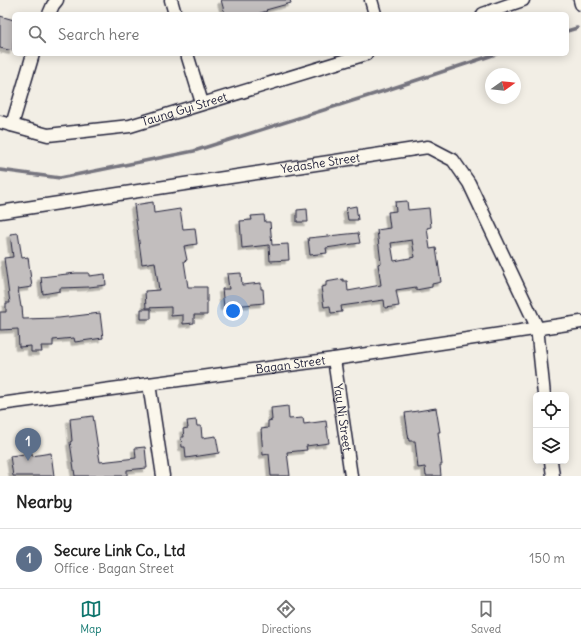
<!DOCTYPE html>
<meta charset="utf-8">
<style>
:root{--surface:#fff;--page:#f6f6f6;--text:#222;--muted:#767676;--line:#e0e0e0;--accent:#0f766e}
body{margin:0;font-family:Delius,sans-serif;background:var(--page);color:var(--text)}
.controls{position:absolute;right:12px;bottom:12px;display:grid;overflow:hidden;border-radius:6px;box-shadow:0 2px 10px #0003}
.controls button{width:36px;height:36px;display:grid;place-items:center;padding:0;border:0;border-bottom:1px solid var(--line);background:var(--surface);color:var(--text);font:20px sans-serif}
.compass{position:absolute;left:485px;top:68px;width:36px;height:36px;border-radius:50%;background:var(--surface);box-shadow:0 2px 10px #0003;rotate:75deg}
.you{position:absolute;left:233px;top:311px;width:14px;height:14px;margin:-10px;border:3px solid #fff;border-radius:50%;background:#1a73e8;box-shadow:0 0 0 6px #1a73e833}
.badge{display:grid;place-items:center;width:26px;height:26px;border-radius:50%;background:var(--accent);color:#fff;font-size:13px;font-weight:700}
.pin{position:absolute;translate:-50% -33px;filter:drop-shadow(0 1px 2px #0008)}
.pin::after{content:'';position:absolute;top:21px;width:14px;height:12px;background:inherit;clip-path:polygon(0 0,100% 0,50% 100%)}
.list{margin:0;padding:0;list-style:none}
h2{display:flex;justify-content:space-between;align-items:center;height:52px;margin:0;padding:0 16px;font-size:17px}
h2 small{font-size:13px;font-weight:400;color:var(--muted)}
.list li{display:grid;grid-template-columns:26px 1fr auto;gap:12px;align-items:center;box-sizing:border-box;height:60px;padding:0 16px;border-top:1px solid var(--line)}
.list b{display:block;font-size:15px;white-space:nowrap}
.list p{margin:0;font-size:13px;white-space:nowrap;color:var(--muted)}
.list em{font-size:13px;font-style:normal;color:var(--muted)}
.icon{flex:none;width:22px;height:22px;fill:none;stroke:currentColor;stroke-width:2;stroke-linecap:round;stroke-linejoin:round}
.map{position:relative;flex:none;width:581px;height:476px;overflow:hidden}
.search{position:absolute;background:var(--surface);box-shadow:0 2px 10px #0003;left:12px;right:12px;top:12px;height:44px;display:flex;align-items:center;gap:10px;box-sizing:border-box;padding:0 14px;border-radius:6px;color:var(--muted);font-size:15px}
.sheet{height:112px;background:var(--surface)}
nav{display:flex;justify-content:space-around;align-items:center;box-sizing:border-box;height:56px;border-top:1px solid var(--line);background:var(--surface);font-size:11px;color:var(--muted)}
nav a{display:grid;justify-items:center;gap:2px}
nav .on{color:var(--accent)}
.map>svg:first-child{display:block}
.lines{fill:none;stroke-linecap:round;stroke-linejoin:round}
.stream{stroke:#76747f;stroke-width:3.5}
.building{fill:#c2bebe;stroke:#22223b;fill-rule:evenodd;filter:url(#shadow)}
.minor-casing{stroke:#22223b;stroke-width:15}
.minor{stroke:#fbf7ec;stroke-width:12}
.labels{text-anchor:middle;stroke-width:3;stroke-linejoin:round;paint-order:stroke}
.street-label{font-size:12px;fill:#22223b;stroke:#fbf7ec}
</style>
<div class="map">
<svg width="581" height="476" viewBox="0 0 581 476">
<defs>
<filter id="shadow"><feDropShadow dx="-3.5" dy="3.5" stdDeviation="0" flood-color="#0004"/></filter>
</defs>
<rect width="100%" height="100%" fill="#f2eee5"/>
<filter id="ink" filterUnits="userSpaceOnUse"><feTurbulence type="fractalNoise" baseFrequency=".025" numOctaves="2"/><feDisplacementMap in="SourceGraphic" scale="8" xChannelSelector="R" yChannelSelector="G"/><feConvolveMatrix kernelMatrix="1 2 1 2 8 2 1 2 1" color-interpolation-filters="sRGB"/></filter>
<g filter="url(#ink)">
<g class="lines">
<!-- stream -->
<path class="stream" d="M567 31 577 28
M0 170 60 178 194 151 387 90 496 54"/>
</g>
<!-- building -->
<path class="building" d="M221 0H290L291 3 266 10 267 11 257 14H225Z
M0 16 14 20 13 51 0 48Z
M407 201 408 210 429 208 431 227 427 228 430 249 436 248 441 282 432 284V287L416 290V287L396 290 399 306 385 308 384 300 341 306 342 312 331 313 330 306 324 307 321 287 326 286V282L343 279V281H347L348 291 381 285 378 264 381 263 377 230 390 228 388 212 396 211 395 202ZM412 240 415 257 394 261 391 243Z
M153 202 154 213 180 209 183 229 195 228 197 244 184 246 187 260 184 261 188 287H207V315H194V323L183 324V315L171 316V307L146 308 145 291 159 290 155 262 142 264 134 205Z
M356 206 358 220H348L346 208Z
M307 209 308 222H297V210Z
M264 215 265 222H270L272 245 288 244 289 260 270 261 269 245 242 248 240 221 252 220 251 216Z
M18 233 22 258 28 257 32 287 18 289 21 307H22L23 319 59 318 100 313 103 338 75 342 74 338 53 340V346H41L42 352H31V346L19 347 18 329 0 330V312H6V303H10L4 258 13 257 10 234Z
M358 233 360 243 326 248 327 253 310 255 308 238Z
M76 273H89V276L105 274 106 285 89 287 60 288V291L43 294 41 277Z
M241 273 242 285 261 283V289H263L264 303 224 307 222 289H229L227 274Z
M141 309H151V319H141Z
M288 406 289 419 303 418 304 424 326 421 329 443 306 446 307 450 287 452 290 476H271L269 454 263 455 261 429 268 428V421L272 420 271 408Z
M436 408 440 432H438L442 465H440L441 476H426L425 467 418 468 415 441H409L405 413Z
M93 416 100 462 136 458 135 448 145 447 147 468 127 470V476H75L70 442 72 441 70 419Z
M196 420 197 426H201L202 438 216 436 219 453 186 458 185 447H182L181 437H184L183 429 188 428 187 421Z
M32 453V456L51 453 54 476H13L10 456Z"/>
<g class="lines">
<!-- minor casing -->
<g class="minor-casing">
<g id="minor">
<path d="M171 0 175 14"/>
<path d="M371 0 375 14"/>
<path d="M580 0 581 4"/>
<path d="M49 14 53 5 57 0"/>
<path d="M483 14 523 0"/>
<path d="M187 54 202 103"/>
<path id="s1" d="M0 122 48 135 130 126 366 54"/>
<path d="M12 125 33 54"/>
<path id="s2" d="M0 212 428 147 453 160 469 183 537 327 544 395"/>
<path id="s3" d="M334 359 351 476"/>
<path d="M149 384 163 476"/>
<path id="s4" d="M0 404 334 359 581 322"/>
<path d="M551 461 553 476"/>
</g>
</g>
<!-- minor -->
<use href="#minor" class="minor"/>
</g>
</g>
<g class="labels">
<!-- street labels -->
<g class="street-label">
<text dy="4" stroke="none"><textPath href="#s1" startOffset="189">Taung Gyi Street</textPath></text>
<text dy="4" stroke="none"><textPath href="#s2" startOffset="324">Yedashe Street</textPath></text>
<text dy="4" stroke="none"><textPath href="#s4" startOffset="293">Bagan Street</textPath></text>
<text dy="4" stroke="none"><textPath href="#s3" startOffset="59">Yay Ni Street</textPath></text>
</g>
</g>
</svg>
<div class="controls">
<button><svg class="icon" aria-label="locate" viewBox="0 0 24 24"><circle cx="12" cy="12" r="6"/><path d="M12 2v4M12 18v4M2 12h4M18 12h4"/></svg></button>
<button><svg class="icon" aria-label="layers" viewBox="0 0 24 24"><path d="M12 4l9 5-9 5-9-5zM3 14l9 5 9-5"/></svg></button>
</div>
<svg class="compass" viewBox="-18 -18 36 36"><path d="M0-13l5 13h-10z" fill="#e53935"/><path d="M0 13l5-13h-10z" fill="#767676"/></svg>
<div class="you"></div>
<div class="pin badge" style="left:28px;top:461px;background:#5c6f8a">1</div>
<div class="search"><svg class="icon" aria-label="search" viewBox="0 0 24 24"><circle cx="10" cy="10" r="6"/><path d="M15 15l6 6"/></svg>Search here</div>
</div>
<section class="sheet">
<h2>Nearby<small></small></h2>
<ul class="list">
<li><span class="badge" style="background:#5c6f8a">1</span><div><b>Secure Link Co., Ltd</b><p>Office · Bagan Street</p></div><em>150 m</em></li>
</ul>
</section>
<nav>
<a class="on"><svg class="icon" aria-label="map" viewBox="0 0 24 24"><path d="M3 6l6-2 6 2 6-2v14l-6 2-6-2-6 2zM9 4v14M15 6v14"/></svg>Map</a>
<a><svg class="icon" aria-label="directions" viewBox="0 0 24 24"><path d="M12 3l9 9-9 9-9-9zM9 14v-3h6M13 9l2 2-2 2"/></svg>Directions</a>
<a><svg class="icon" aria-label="saved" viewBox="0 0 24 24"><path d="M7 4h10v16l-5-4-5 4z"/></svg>Saved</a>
</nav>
